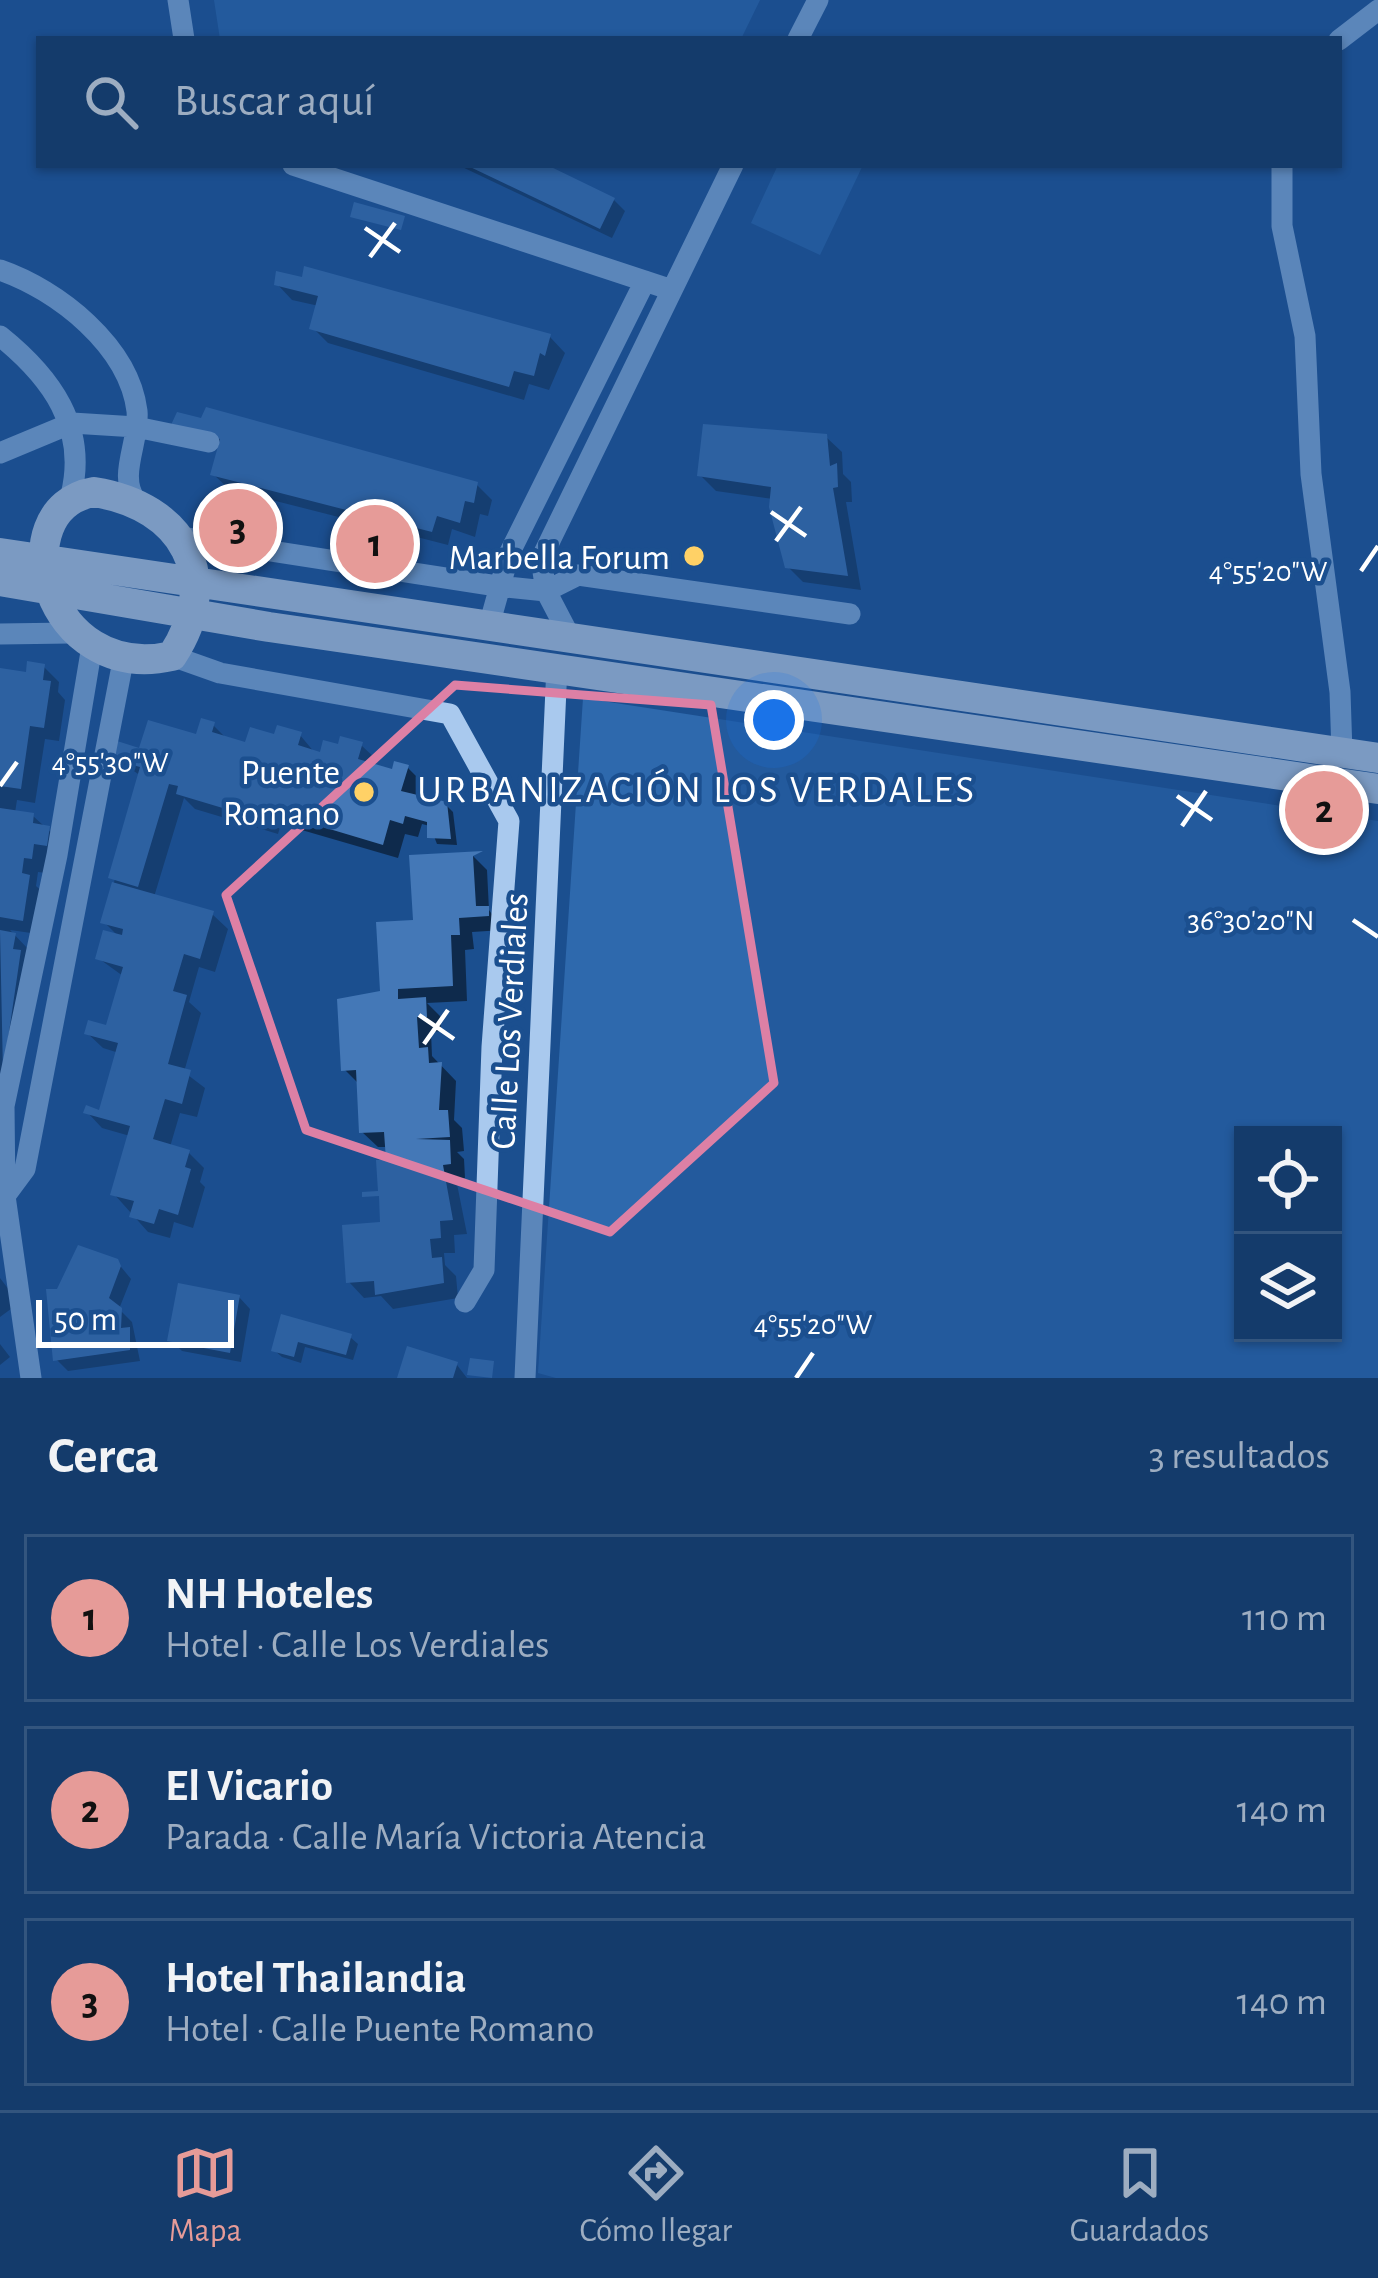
<!DOCTYPE html>
<html lang="es">
<meta charset="utf-8">
<style>
:root{--surface:#143b6b;--page:#214673;--text:#f1f3f6;--muted:#9dadc1;--line:#33557e;--accent:#e69b98}
body{margin:0;font-family:"Alegreya Sans",sans-serif;background:var(--page);color:var(--text)}
.controls{position:absolute;right:36px;bottom:36px;display:grid;overflow:hidden;border-radius:0px;box-shadow:0 3px 9px #0004}
.controls button{width:108px;height:108px;display:grid;place-items:center;padding:0;border:0;border-bottom:3px solid var(--line);background:var(--surface);color:var(--text);font:60px sans-serif}
.scale{position:absolute;left:36px;bottom:30px;width:198px;box-sizing:border-box;padding-left:12px;border:6px solid #fff;border-top:0;font-size:33px;line-height:42px;white-space:nowrap;color:#fff;-webkit-text-stroke:9px #1b4f8f;paint-order:stroke}
.you{position:absolute;left:774px;top:720px;width:42px;height:42px;margin:-30px;border:9px solid #fff;border-radius:50%;background:#1a73e8;box-shadow:0 0 0 18px #1a73e833}
.badge{display:grid;place-items:center;width:78px;height:78px;border-radius:50%;background:var(--accent);color:#111;font-size:39px;font-weight:700}
.pin{position:absolute;translate:-50% -50%;border:6px solid #fff;box-shadow:0 3px 12px #0006}
.list{margin:0;padding:0;list-style:none}
h2{display:flex;justify-content:space-between;align-items:center;height:156px;margin:0;padding:0 48px;font-size:51px}
h2 small{font-size:39px;font-weight:400;color:var(--muted)}
.list li{display:grid;grid-template-columns:78px 1fr auto;gap:36px;align-items:center;box-sizing:border-box;height:168px;margin:0 24px 24px;padding:0 24px;border:3px solid var(--line);border-radius:0px}
.list b{display:block;font-size:45px;white-space:nowrap}
.list p{margin:0;font-size:39px;white-space:nowrap;color:var(--muted)}
.list em{font-size:39px;font-style:normal;color:var(--muted)}
.icon{flex:none;width:66px;height:66px;fill:none;stroke:currentColor;stroke-width:2;stroke-linecap:round;stroke-linejoin:round}
.map{position:relative;flex:none;width:1378px;height:1378px;overflow:hidden}
.search{position:absolute;background:var(--surface);box-shadow:0 3px 9px #0004;left:36px;right:36px;top:36px;height:132px;display:flex;align-items:center;gap:30px;box-sizing:border-box;padding:0 42px;border-radius:0px;color:var(--muted);font-size:45px}
.sheet{height:732px;background:var(--surface)}
nav{display:flex;justify-content:space-around;align-items:center;box-sizing:border-box;height:168px;border-top:3px solid var(--line);background:var(--surface);font-size:33px;color:var(--muted)}
nav a{display:grid;justify-items:center;gap:6px}
nav .on{color:var(--accent)}
.map>svg:first-child{display:block}
.green{fill:#2e69ad;fill-rule:evenodd}
.shadow{fill:#0007}
.building{fill:#4478b7}
.lines{fill:none;stroke-linecap:round;stroke-linejoin:round}
.minor{stroke:#a9c9ee;stroke-width:21}
.major{stroke:#f0f6ff;stroke-width:30}
.marked{fill:none;stroke:#dd80a5;stroke-width:9;stroke-linejoin:round}
.ticks{fill:none;stroke:#fff;stroke-width:4.5}
.poi-dot{fill:#ffd166;stroke:#1b4f8f;stroke-width:4.5}
.labels{text-anchor:middle;stroke-width:9;stroke-linejoin:round;paint-order:stroke}
.poi-label{font-size:36px;fill:#fff;stroke:#1b4f8f;text-anchor:end}
.street-label{font-size:36px;fill:#fff;stroke:#1b4f8f}
.neighbourhood-label{font-size:39px;letter-spacing:3px;fill:#fff;stroke:#1b4f8f}
.ticks-label{font-size:30px;text-anchor:middle;fill:#fff;stroke:#1b4f8f;stroke-width:9;stroke-linejoin:round;paint-order:stroke}
</style>
<div class="map">
<svg width="1378" height="1378" viewBox="0 0 1378 1378">
<rect width="100%" height="100%" fill="#1b4f8f"/>
<!-- green -->
<path class="green" d="M214 0H760L741 39H220Z
M778 165H863L820 255 751 223Z
M583 698 1378 821V1378H556L538 1373ZM1243 1135H1333V1333H1243Z"/>
<!-- shadow -->
<path class="shadow" d="M458 165H540L614 200 625 211 612 238Z
M277 284 550 337 565 353 549 390 529 384 524 400 328 343 313 328 319 306 292 300Z
M175 424 476 484 492 500 488 516 480 514 475 537 452 529 448 545 229 489 213 474 220 448 190 440Z
M826 437 842 452 843 474 851 482 852 502H846L861 590 803 582 787 566 773 499 716 491 700 475Z
M44 667 59 682 58 692 65 700 59 741 45 739 35 803 17 800 15 813 33 816 64 844 46 873 38 872 36 886 44 893 38 934 10 930 30 951 0 1087V671L28 675Z
M213 725 229 741 247 746 300 735 315 753 361 745 377 760 375 767 394 773 408 768 423 783 418 799 446 805 453 812 457 845 437 844 430 826 422 824 418 837 405 834 398 858 281 824 278 834 195 809 184 798 154 897 212 914 228 929 215 972 199 967 189 1002 201 1013 184 1072 205 1088 197 1117 180 1113 170 1147 188 1152 204 1168 200 1182 205 1187 193 1228 174 1222 170 1238 148 1232 114 1194 130 1136 102 1128 87 1112 101 1113 119 1053 103 1048 87 1033 108 1029 123 976 98 958 120 938 104 922 141 776 115 758 198 738Z
M471 854 487 870 489 910 503 930 472 932 474 949 465 950 467 1001 427 1003 440 1016 441 1031 431 1032 432 1056 456 1081 454 1120 462 1128 464 1151 457 1152 464 1159 465 1178 456 1179 467 1234 454 1235 455 1253H444L445 1265 456 1276 458 1298 393 1309 381 1296 364 1298 349 1282 383 1225 389 1162 388 1147H378L362 1132 360 1085 344 1069 416 923Z
M117 1262 131 1279 119 1309 132 1322 140 1361 68 1371 56 1359 59 1292Z
M0 1278 19 1303 0 1317Z
M239 1297 250 1309 241 1362 182 1351 171 1340Z
M283 1317 350 1337 358 1344 353 1360 305 1347 301 1363 282 1357 274 1350Z
M0 1344 10 1357 0 1365Z
M409 1350 457 1365 467 1378H400Z"/>
<!-- building -->
<path class="building" d="M466 165H547L615 198 600 229Z
M354 202 405 216 401 230 350 217Z
M304 266 551 334 545 356 540 353 534 376 514 371 509 387 309 329 318 296 274 285 276 271 302 277Z
M206 407 478 482 474 503 465 501 460 523 437 516 432 532 210 475 220 439 171 425 177 412 201 418Z
M703 424 827 434 830 466 837 463 838 487 833 488 848 576 785 568 769 507 771 487 697 476Z
M27 661 45 664 43 680 51 681 44 728 30 726 21 789 0 786V668L26 672Z
M201 718 215 722 212 732 245 742 250 727 274 734 277 725 302 732 298 745 320 752 323 740 338 744 340 736 363 742 358 759 392 769 394 761 409 765 401 791 447 802 451 839 427 838V822L405 816 403 824 390 820 383 845 266 810 263 820 176 794 178 786 169 784 138 887 108 878 140 767 111 759 117 741 139 748 148 720 196 734Z
M0 808 34 813 33 823 50 826 47 846 34 844 32 859 24 858 22 873 30 875 23 921 0 917Z
M483 851 473 856 476 906H489V916L459 918 460 935H451L453 986 398 989V999L426 997 427 1017H417L419 1048 428 1047 429 1063 442 1062 439 1110H448L450 1137 416 1139 450 1140 451 1164 443 1165 453 1220 440 1221 441 1238 430 1239 432 1258 442 1257 444 1283 375 1295 374 1281 346 1283 342 1225 380 1222 379 1196 362 1197V1192L378 1191 376 1160H386L384 1132 359 1133 356 1070 341 1071 337 999 380 991 376 922 413 920 409 855Z
M112 882 214 911 200 959 184 954 173 991 187 995 168 1064 191 1070 182 1104 165 1099 153 1139 190 1150 185 1167 191 1169 178 1215 159 1209 154 1224 129 1217 134 1201 110 1195 130 1126 83 1113 86 1105 99 1110 118 1043 84 1034 88 1020 106 1025 123 967 95 959 103 930 122 935 123 929 100 923Z
M0 930 16 933 13 949 21 950 3 1073Z
M78 1245 118 1259 121 1266 109 1298 122 1308 121 1328 130 1327V1350L53 1361 46 1289H57Z
M178 1283 240 1295 230 1353 167 1341Z
M281 1314 352 1334 346 1355 298 1342 294 1357 271 1351Z
M407 1346 458 1362 453 1378H397Z
M470 1358 494 1361 492 1378 467 1375Z"/>
<g class="lines">
<!-- minor -->
<path class="minor" d="M178 0 184 39
M798 39 818 0
M1339 40 1378 10
M293 165 669 289
M1282 165V226L1305 336 1311 474 1340 692 1342 753
M0 270C58 290 129 346 137 411 140 441 117 476 136 501
M0 336C51 377 88 427 71 495
M0 453 72 423 136 427 209 442
M180 537 497 586 546 591 578 575 850 614
M490 622 509 554 645 281
M0 634 70 633
M569 635 546 591 541 559 733 165
M172 656 220 673 450 714 509 821 492 1047 484 1270 465 1302
M5 1196 25 1169 123 661
M31 1378 5 1196 4 1106 57 855 92 646
M525 1378 557 666"/>
<!-- major -->
<path class="major" d="M94 492C183 506 224 577 172 656 46 685 0 508 94 492Z
M0 553 1378 758
M0 581 269 627 1378 789"/>
</g>
<!-- marked area -->
<path d="M0 0H1378V1378H0ZM455 685 711 705 774 1083 610 1232 306 1130 226 895Z" fill="#1b4f8f" fill-opacity=".55" fill-rule="evenodd"/>
<path class="marked" d="M455 685 711 705 774 1083 610 1232 306 1130 226 895Z"/>
<!-- ticks -->
<path class="ticks" d="M365 228 400 252M370 257 395 223M771 512 806 536M776 541 801 507M1361 571 1378 546M0 786 17 762M1177 796 1212 820M1182 826 1206 791M1353 920 1378 937M419 1015 454 1039M424 1044 448 1010M796 1378 813 1353"/>
<!-- markers -->
<g class="poi-dot">
<circle cx="694" cy="556" r="12"/>
<circle cx="364" cy="792" r="12"/>
</g>
<g class="labels">
<!-- poi labels -->
<g class="poi-label">
<text x="670" y="569">Marbella Forum</text>
<text x="340" y="784">Puente<tspan x="340" dy="41">Romano</tspan></text>
</g>
<!-- street labels -->
<g class="street-label">
<text transform="translate(508 1021) rotate(-87)" y="13">Calle Los Verdiales</text>
</g>
<!-- neighbourhood labels -->
<g class="neighbourhood-label">
<text x="697" y="802">URBANIZACIÓN LOS VERDALES</text>
</g>
</g>
<g class="ticks-label">
<text x="1268" y="581">4°55'20"W</text>
<text x="110" y="772">4°55'30"W</text>
<text x="1251" y="930">36°30'20"N</text>
<text x="813" y="1334">4°55'20"W</text>
</g>
</svg>
<div class="controls">
<button><svg class="icon" aria-label="locate" viewBox="0 0 24 24"><circle cx="12" cy="12" r="6"/><path d="M12 2v4M12 18v4M2 12h4M18 12h4"/></svg></button>
<button><svg class="icon" aria-label="layers" viewBox="0 0 24 24"><path d="M12 4l9 5-9 5-9-5zM3 14l9 5 9-5"/></svg></button>
</div>
<div class="scale">50 m</div>
<div class="you"></div>
<div class="pin badge" style="left:375px;top:544px">1</div>
<div class="pin badge" style="left:1324px;top:810px">2</div>
<div class="pin badge" style="left:238px;top:528px">3</div>
<div class="search"><svg class="icon" aria-label="search" viewBox="0 0 24 24"><circle cx="10" cy="10" r="6"/><path d="M15 15l6 6"/></svg>Buscar aquí</div>
</div>
<section class="sheet">
<h2>Cerca<small>3 resultados</small></h2>
<ul class="list">
<li><span class="badge">1</span><div><b>NH Hoteles</b><p>Hotel · Calle Los Verdiales</p></div><em>110 m</em></li>
<li><span class="badge">2</span><div><b>El Vicario</b><p>Parada · Calle María Victoria Atencia</p></div><em>140 m</em></li>
<li><span class="badge">3</span><div><b>Hotel Thailandia</b><p>Hotel · Calle Puente Romano</p></div><em>140 m</em></li>
</ul>
</section>
<nav>
<a class="on"><svg class="icon" aria-label="map" viewBox="0 0 24 24"><path d="M3 6l6-2 6 2 6-2v14l-6 2-6-2-6 2zM9 4v14M15 6v14"/></svg>Mapa</a>
<a><svg class="icon" aria-label="directions" viewBox="0 0 24 24"><path d="M12 3l9 9-9 9-9-9zM9 14v-3h6M13 9l2 2-2 2"/></svg>Cómo llegar</a>
<a><svg class="icon" aria-label="saved" viewBox="0 0 24 24"><path d="M7 4h10v16l-5-4-5 4z"/></svg>Guardados</a>
</nav>
